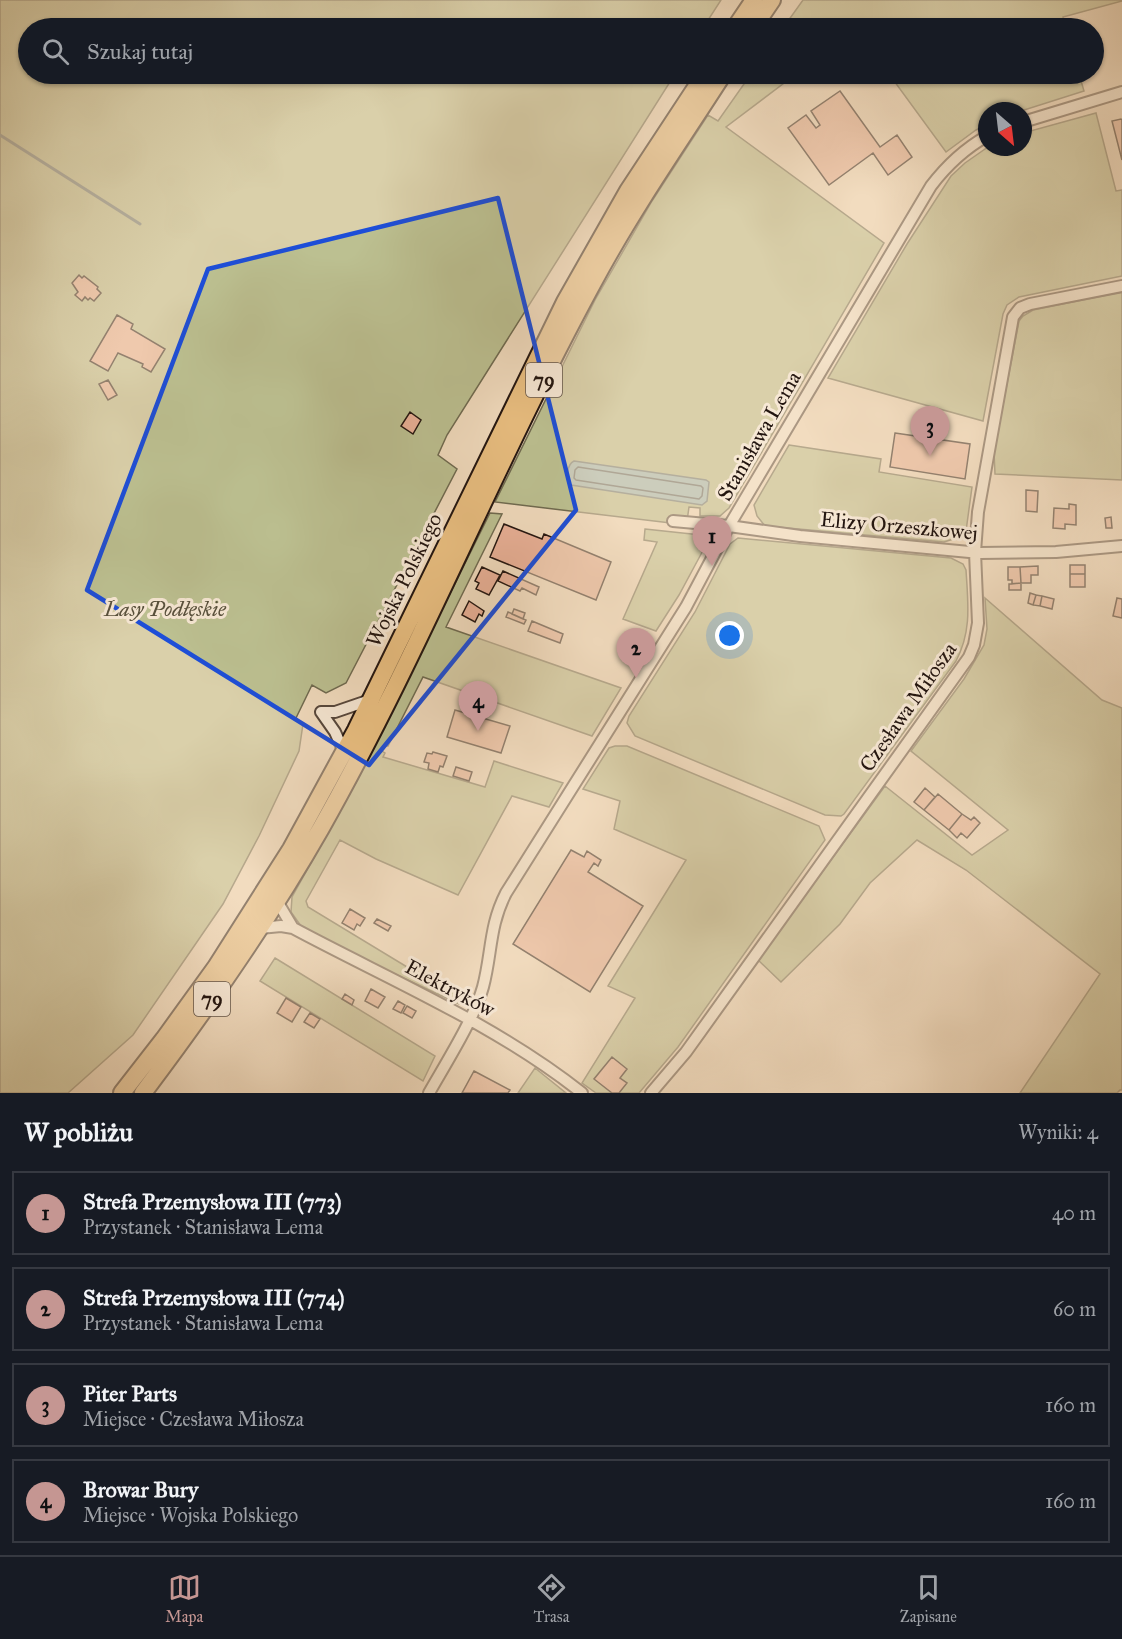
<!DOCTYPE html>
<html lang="pl">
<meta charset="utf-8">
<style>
:root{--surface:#171b24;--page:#20242c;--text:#f1f3f6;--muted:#9ea1a6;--line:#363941;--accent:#c59692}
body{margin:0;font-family:"IM FELL Great Primer",serif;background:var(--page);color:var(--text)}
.compass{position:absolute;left:978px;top:102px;width:54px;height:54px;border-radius:50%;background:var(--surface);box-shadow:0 2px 4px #0004;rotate:152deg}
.you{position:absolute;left:730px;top:636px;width:21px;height:21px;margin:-15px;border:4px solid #fff;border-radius:50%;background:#1a73e8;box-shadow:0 0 0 9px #1a73e833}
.badge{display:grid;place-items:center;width:39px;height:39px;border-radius:50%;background:var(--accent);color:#111;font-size:20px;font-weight:700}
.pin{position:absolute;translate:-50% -50px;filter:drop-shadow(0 2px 3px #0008)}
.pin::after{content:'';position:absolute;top:32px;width:21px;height:18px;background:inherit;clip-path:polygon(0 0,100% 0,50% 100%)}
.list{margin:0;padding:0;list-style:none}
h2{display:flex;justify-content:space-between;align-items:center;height:78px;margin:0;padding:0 24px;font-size:26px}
h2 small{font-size:20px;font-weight:400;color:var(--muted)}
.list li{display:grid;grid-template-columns:39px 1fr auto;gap:18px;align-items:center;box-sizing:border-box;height:84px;margin:0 12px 12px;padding:0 12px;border:2px solid var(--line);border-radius:0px}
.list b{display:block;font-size:22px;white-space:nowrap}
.list p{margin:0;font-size:20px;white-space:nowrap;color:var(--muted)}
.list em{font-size:20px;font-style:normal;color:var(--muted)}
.icon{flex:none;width:33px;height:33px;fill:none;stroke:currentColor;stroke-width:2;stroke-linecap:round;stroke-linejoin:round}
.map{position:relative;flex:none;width:1122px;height:1093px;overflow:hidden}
.search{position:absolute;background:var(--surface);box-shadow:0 2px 4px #0004;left:18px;right:18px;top:18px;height:66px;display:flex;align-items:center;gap:15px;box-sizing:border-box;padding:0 21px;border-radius:33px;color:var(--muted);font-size:22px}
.sheet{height:462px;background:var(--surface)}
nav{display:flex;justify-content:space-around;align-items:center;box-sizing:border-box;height:84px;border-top:2px solid var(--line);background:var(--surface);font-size:16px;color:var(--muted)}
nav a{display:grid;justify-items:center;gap:3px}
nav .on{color:var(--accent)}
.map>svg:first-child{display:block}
.green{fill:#bcc091;stroke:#6f6a50;stroke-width:1.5}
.water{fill:#9dbab9;stroke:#6c7875;stroke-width:1.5}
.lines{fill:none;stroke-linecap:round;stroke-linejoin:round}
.shore{stroke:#606764;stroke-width:1.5}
.stream{stroke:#6c7875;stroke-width:3}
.building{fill:#eab198;stroke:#22140f;stroke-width:1.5}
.minor-casing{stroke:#56463b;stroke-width:14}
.primary-casing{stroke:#22140f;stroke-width:20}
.minor{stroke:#f7e8d5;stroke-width:10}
.primary{stroke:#e9be80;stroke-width:16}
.marked{fill:none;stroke:#1d4ed8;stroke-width:4.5;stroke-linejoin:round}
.labels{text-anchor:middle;stroke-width:6;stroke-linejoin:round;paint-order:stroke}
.shield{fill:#f7e8d5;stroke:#62544a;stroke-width:1.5}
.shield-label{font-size:20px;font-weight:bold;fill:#22140f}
.street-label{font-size:21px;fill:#22140f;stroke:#f7e8d5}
.park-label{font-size:21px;font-style:italic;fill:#58503c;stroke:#f7e8d5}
</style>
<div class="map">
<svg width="1122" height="1093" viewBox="0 0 1122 1093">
<rect width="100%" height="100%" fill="#f2dcbf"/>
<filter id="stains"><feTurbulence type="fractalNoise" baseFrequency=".00333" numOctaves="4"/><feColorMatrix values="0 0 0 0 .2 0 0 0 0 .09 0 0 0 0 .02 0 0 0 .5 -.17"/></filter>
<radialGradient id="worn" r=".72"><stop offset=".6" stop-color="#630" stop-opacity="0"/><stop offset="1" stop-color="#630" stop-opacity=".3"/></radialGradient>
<!-- green -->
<path class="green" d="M0 0H721L703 28H28V74H675L447 435 438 455 457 469 346 683 326 693 312 685 296 718 303 724 299 751 259 836 223 904 133 1035 68 1093H0Z
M803 0H1122V1L1063 17 1066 28H783Z
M751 74H796L726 127 884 243 729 508 720 516H700V508L689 507 687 521 679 524 495 502 595 300 652 201 708 115 718 121Z
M889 74H1079L1084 91 1021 111H987V125L976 130 946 152Z
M1096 113 1116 191 1122 190V276L1019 297 1007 305 1003 314 983 421 828 378 907 244 951 176 965 163 988 147H1023V133Z
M1122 292V480L995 474 994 452 1019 321 1023 316 1033 310Z
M789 445 881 459 879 472 972 487 966 531 963 536 944 542 765 526 757 516 754 505Z
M490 513 502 514 446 627 621 688 592 736 423 677 388 746H385L382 751 385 753 383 757 485 787 494 761 563 783 549 807 512 796 458 895 376 859 340 840 306 901 308 907 412 970 470 993 466 1002 459 1004 352 954 301 926 291 912 292 897 359 777Z
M645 529 701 535 706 539 707 543 679 595 656 631 623 619 657 542 644 540Z
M738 538 951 558 963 564 966 570C968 603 972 631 956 661L844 814 841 816 825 815 635 736 627 723 629 716 695 612 730 544Z
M985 598 1102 700 1122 708V1090H1120L1117 1093H1020L1100 974 966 870 917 840 870 883 840 924 781 982 758 960 885 786 972 855 1008 830 911 751 964 679 984 645 987 629Z
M615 746H627L819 826 825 840 678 1047 639 1093H596L582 1083 635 998 608 986 686 860 614 829 620 801 583 789 609 748Z
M275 958 435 1056 423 1081 260 981Z
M535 1068 566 1093H518Z"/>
<!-- water -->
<path class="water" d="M574 461 706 480 709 482 707 501 702 505 571 485C565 480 567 464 574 461Z"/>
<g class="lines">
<!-- shore -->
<path class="shore" d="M578 467 701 486 703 488 702 496 699 499 576 480 574 478 575 470Z"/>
<!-- stream -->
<path class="stream" d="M0 135 140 224"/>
</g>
<!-- building -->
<path class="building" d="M840 91 880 147 897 135 912 157 888 175 873 153 829 185 788 128 806 115 816 128 820 125 811 111Z
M1121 119 1122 120V160L1112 121Z
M79 275 82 278 84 276 98 287 97 289 101 293 94 301 90 298 88 300 85 297 82 301 75 295 78 292 72 283Z
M117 315 133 324 131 329 165 349 151 372 142 367 143 364 118 353 108 371 90 361Z
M108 380 117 395 108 400 99 384Z
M410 412 421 420 413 434 401 426Z
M895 433 970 444 965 479 890 467Z
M1026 490 1038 491 1037 512 1026 511Z
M1069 504 1076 505V525L1065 524V529L1053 528 1054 508 1069 509Z
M1111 517 1112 528H1106L1105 518Z
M504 524 542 539 544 534 611 562 596 600 490 557Z
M1070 565H1085V574H1070Z
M1038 566V575H1031V583H1021L1020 567Z
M482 567 500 575 489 595 476 589 479 583 475 581Z
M1008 567H1020L1021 583 1012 584V580H1008Z
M503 571 539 587 536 595 522 588 520 591 498 581Z
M1070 574H1085V587H1070Z
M1021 583V590H1009V584Z
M1030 593 1036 595 1033 605 1028 603Z
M1036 595 1042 596 1040 606 1033 605Z
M1042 596 1054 599 1052 609 1040 606Z
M1117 598 1122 599V618L1113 616Z
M469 601 484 611 482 616 479 614 475 622 462 615Z
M514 609 525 613 523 619 512 614Z
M508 612 526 620 524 624 506 617Z
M532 621 563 634 560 643 528 631Z
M455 710 510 726 501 753 447 737Z
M433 752 447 756 443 767 440 766 438 772 428 769 429 763 424 762 427 753 432 754Z
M456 767 472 772 469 781 453 776Z
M925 788 935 797 924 810 914 802Z
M938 794 962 814 949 830 924 810Z
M962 814 971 820 974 817 980 823 967 838 961 833 957 838 949 830Z
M571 850 584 857 587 851 601 860 598 866 594 863 588 872 643 906 590 992 513 944Z
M350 909 365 918 360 926 357 924 354 930 342 923Z
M377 919 391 926 388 931 374 923Z
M371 989 385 997 378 1008 365 1001Z
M345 994 354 1000 352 1005 342 999Z
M286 998 301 1007 292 1022 277 1013Z
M398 1001 405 1005 401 1013 393 1009Z
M407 1006 416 1011 412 1018 403 1013Z
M310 1013 320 1019 314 1028 304 1022Z
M612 1057 627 1069 620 1078 627 1083 619 1093H612L594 1079Z
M474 1071 510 1090 508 1093H462Z"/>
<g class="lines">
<!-- minor casing -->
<g class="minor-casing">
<path id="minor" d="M1023 122 1122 92
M673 521 729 526 800 536 980 553 1056 552 1122 546
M321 712H335L370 700
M321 712 335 732 344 752
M277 901 293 928
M260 928 281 926 293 928C390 980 495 1024 582 1093
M429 1093C446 1063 474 1019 483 987 492 953 489 926 506 893L686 607 729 526 931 186C947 165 964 149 987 136
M651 1093 686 1052 969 657 974 645 978 623 975 552 978 512 1013 317 1020 308 1030 304 1122 286"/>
</g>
<!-- primary casing -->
<g class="primary-casing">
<path id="primary" d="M735 28 754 0
M753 28 772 0
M122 1093 164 1039 216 967 291 849 356 730 565 302 628 191 705 74
M143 1093C207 1008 268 921 321 828 423 647 500 451 601 268 638 201 682 138 723 74"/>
</g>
<!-- minor -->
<use href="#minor" class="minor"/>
<!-- primary -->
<use href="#primary" class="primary"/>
</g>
<!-- marked area -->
<path d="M0 0H1122V1093H0ZM498 198 576 510 369 765 87 590 208 269Z" fill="#f2dcbf" fill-opacity=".55" fill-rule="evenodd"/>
<path class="marked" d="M498 198 576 510 369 765 87 590 208 269Z"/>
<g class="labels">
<!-- shield labels -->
<g class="shield">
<rect x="526" y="363" width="36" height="34" rx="4.5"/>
<rect x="194" y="982" width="36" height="34" rx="4.5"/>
</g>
<g class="shield-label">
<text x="544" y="387">79</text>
<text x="212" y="1006">79</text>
</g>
<!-- street labels -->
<g class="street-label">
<text transform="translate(759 436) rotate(-60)" y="7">Stanisława Lema</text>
<text transform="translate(899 526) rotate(5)" y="7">Elizy Orzeszkowej</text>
<text transform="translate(404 580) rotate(-64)" y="7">Wojska Polskiego</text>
<text transform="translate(908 707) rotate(-55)" y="7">Czesława Miłosza</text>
<text transform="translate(450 988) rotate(28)" y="7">Elektryków</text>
</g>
<!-- park labels -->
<g class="park-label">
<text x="165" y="616">Lasy Podłęskie</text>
</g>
</g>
<rect width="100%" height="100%" filter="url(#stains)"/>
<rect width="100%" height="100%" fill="url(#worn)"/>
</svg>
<svg class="compass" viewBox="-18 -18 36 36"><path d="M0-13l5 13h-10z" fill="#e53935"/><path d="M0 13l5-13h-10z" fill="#9ea1a6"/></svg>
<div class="you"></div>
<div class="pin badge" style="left:712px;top:566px">1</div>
<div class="pin badge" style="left:636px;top:678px">2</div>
<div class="pin badge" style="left:930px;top:456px">3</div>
<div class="pin badge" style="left:478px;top:731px">4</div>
<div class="search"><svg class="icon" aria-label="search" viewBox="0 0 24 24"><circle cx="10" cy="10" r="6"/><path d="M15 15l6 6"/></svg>Szukaj tutaj</div>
</div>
<section class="sheet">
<h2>W pobliżu<small>Wyniki: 4</small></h2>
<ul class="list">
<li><span class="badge">1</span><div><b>Strefa Przemysłowa III (773)</b><p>Przystanek · Stanisława Lema</p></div><em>40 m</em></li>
<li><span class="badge">2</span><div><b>Strefa Przemysłowa III (774)</b><p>Przystanek · Stanisława Lema</p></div><em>60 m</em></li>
<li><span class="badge">3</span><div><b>Piter Parts</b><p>Miejsce · Czesława Miłosza</p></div><em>160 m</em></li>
<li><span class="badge">4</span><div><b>Browar Bury</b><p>Miejsce · Wojska Polskiego</p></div><em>160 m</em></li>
</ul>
</section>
<nav>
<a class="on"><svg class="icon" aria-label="map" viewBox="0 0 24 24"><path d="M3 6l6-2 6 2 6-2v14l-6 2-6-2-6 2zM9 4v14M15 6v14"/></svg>Mapa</a>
<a><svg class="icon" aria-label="directions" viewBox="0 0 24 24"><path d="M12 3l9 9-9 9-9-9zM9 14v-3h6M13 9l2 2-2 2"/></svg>Trasa</a>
<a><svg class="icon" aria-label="saved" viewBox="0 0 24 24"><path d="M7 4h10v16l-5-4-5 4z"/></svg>Zapisane</a>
</nav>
